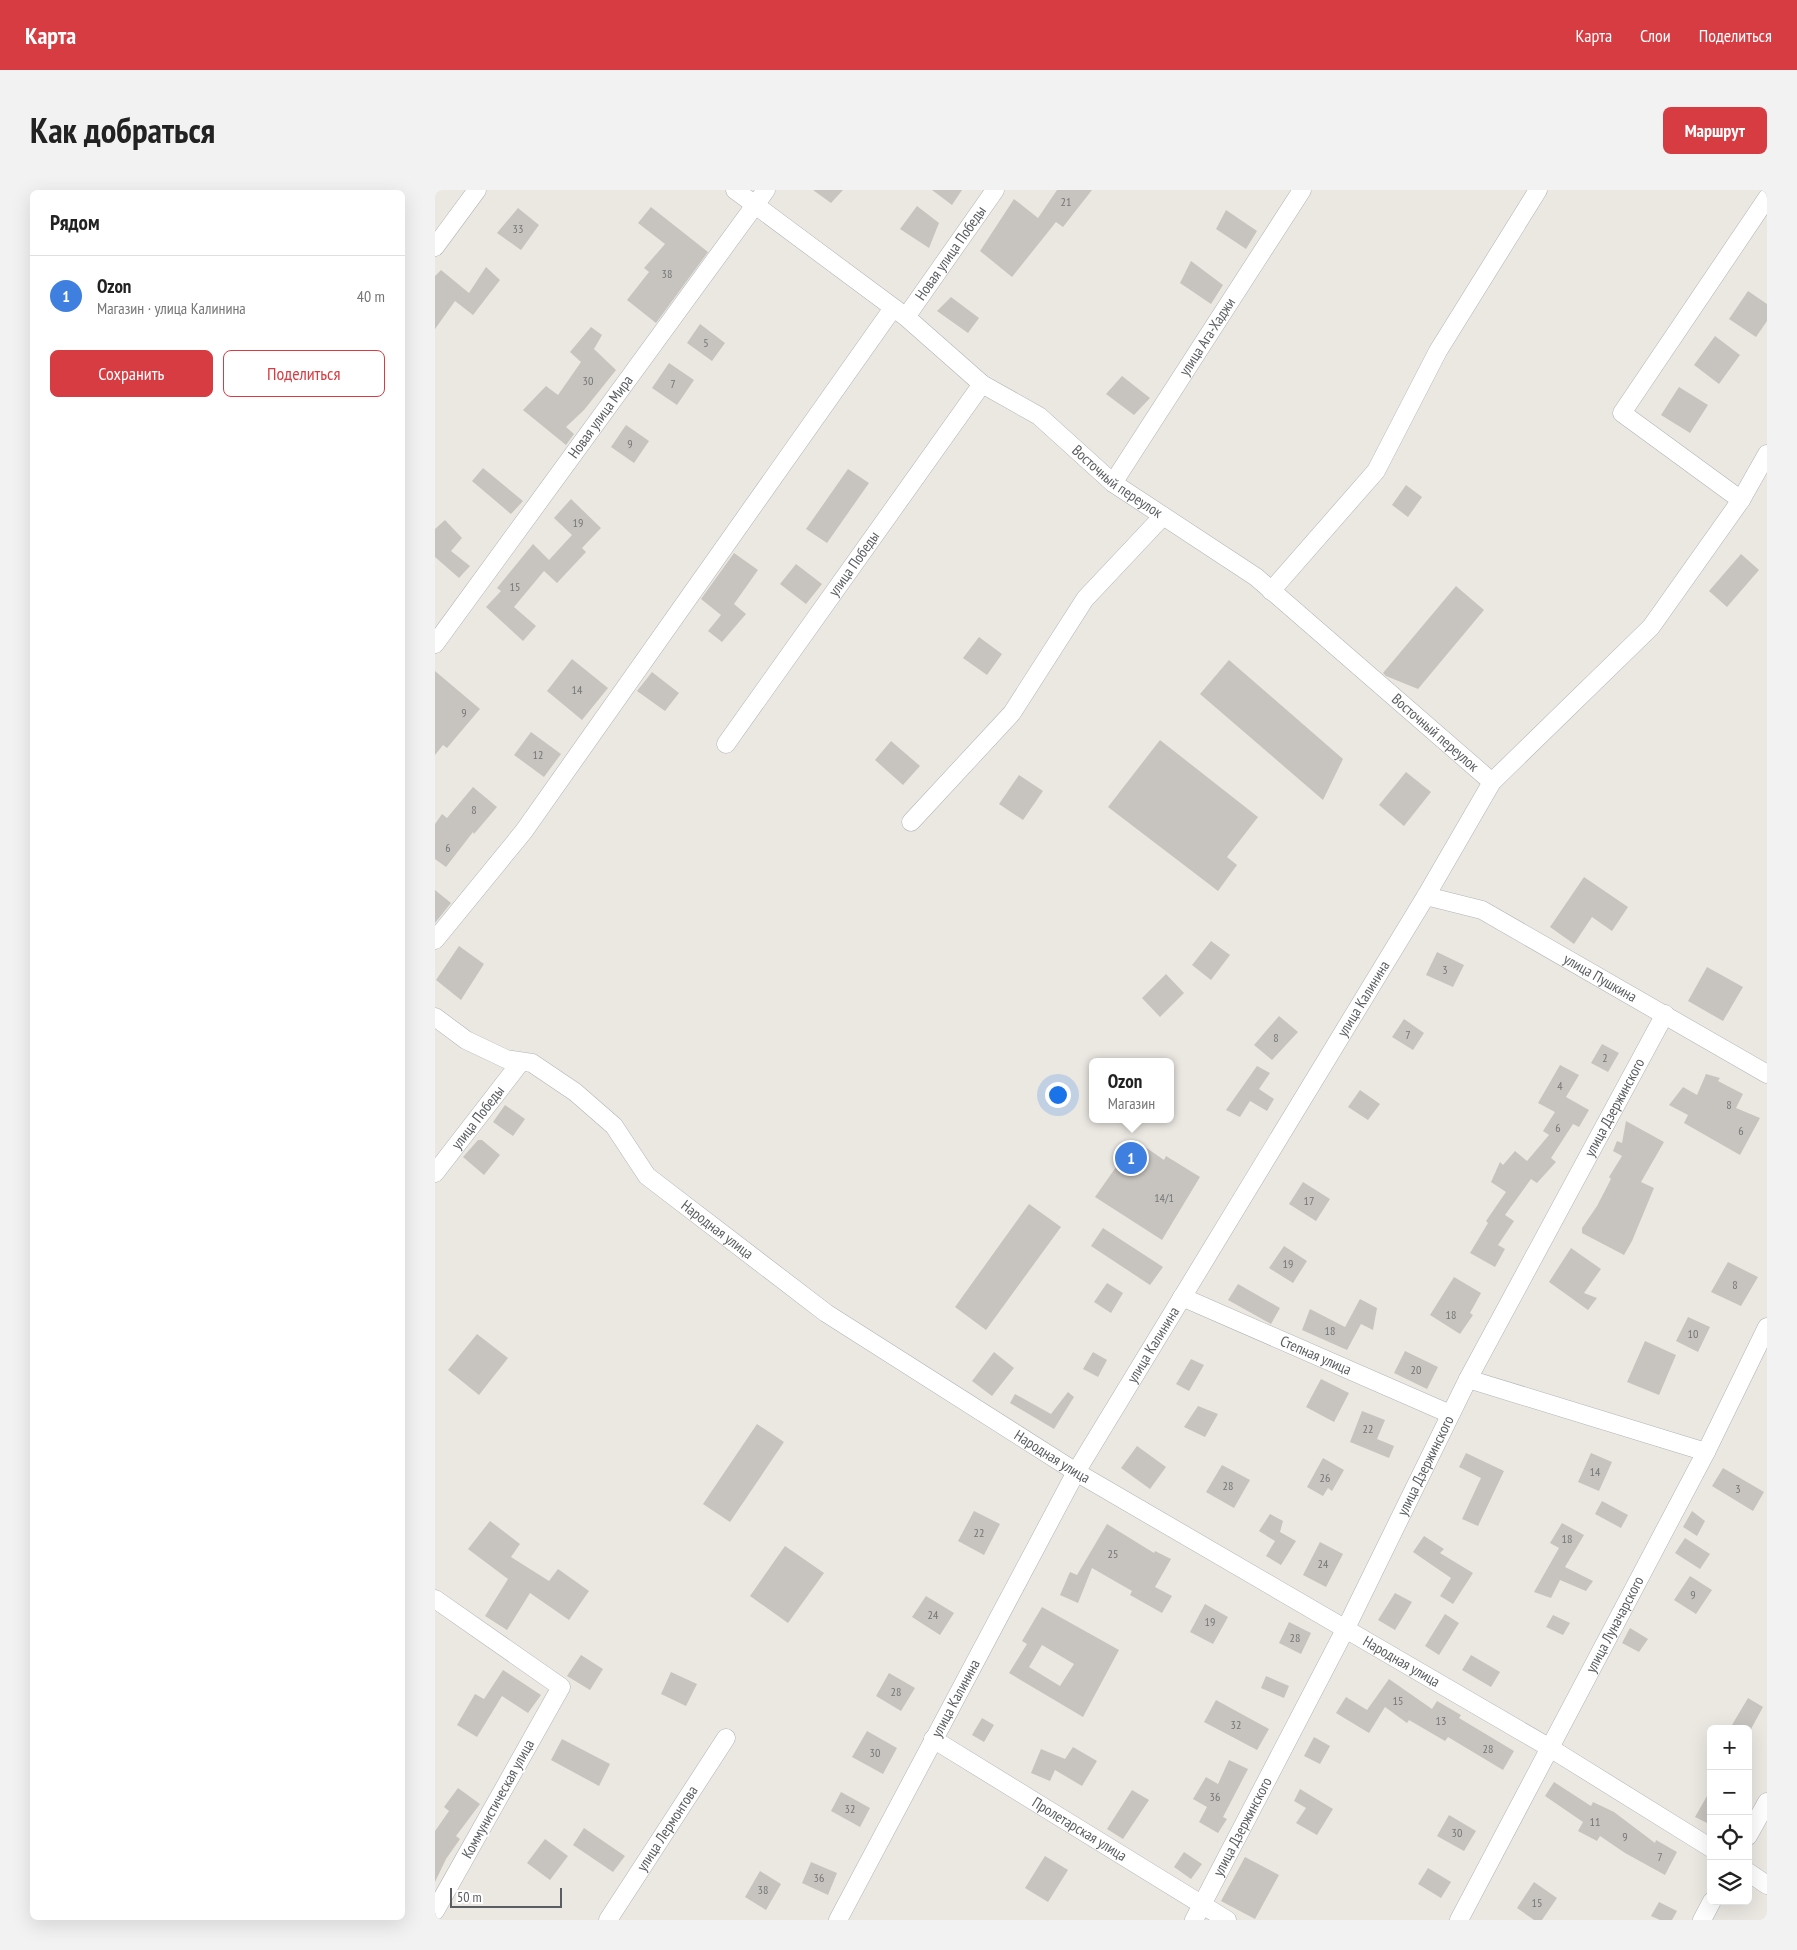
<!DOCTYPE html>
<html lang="ru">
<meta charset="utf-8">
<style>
:root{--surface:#fff;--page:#f2f2f2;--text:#222;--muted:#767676;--line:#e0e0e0;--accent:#d73c42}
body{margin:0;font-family:"PT Sans Narrow",sans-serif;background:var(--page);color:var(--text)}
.controls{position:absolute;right:15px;bottom:15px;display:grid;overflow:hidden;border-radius:8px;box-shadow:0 5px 20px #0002}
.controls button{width:45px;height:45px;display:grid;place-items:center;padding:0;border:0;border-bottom:1px solid var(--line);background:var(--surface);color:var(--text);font:25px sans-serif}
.scale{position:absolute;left:15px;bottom:12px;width:112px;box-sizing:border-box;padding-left:5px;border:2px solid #5a5e61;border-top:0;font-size:14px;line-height:18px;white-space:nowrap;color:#5a5e61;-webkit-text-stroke:4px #fff;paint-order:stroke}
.you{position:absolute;left:622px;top:904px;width:18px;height:18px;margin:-12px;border:4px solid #fff;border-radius:50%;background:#1a73e8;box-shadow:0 0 0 8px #1a73e833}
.badge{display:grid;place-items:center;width:32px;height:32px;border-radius:50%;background:var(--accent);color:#fff;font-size:16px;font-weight:700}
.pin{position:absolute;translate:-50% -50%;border:2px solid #fff;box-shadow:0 1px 5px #0006}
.popup{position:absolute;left:654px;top:868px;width:85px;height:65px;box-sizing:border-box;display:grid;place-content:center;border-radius:8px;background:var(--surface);filter:drop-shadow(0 1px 4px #0005);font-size:16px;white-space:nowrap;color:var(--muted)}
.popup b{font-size:19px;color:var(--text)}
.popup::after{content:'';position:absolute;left:50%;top:100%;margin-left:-10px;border:10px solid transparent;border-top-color:var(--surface)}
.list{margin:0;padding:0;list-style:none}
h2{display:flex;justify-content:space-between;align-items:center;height:65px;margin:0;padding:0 20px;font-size:21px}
h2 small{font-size:16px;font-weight:400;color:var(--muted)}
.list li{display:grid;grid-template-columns:32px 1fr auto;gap:15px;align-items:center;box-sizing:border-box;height:80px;padding:0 20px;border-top:1px solid var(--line)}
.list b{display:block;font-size:19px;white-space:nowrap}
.list p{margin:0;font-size:16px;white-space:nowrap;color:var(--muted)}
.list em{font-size:16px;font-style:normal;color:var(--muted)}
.actions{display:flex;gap:10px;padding:15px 20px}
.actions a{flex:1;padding:11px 0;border:1px solid var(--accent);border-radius:8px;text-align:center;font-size:18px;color:var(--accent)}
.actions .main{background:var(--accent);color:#fff}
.icon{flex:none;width:28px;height:28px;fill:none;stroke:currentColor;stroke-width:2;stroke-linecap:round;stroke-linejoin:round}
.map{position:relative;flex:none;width:1332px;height:1730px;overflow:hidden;border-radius:8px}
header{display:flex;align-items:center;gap:30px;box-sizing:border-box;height:70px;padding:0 25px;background:var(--accent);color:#fff}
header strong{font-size:24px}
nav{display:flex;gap:28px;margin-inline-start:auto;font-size:18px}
.intro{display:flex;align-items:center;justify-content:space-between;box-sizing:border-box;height:120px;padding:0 30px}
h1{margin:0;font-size:35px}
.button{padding:12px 22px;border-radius:8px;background:var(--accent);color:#fff;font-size:18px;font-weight:700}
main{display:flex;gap:30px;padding:0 30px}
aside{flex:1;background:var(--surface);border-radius:8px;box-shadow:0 5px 20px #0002}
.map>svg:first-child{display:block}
.building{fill:#c7c3be;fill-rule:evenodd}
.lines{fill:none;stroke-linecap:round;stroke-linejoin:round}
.street-casing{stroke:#afb3b6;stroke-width:19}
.street{stroke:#fff;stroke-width:18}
.labels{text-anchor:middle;stroke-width:4;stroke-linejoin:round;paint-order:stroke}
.number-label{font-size:12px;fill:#757778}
.street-label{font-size:15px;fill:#5a5e61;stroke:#fff}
</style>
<header>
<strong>Карта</strong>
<nav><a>Карта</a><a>Слои</a><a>Поделиться</a></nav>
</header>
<div class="intro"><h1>Как добраться</h1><a class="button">Маршрут</a></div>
<main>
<aside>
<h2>Рядом<small></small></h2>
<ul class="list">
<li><span class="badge" style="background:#3f7fe0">1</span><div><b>Ozon</b><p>Магазин · улица Калинина</p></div><em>40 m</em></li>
</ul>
<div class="actions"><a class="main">Сохранить</a><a>Поделиться</a></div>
</aside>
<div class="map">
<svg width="1332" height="1730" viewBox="0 0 1332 1730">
<rect width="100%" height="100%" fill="#ebe8e2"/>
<!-- building -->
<path class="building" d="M378 0H408L396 13Z
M497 0H527L517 15Z
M622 0H657L628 37 621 32 577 87 545 61 579 9 603 28Z
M482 16 504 33 494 58 465 39Z
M216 17 273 62 221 133 192 110 214 82 209 78 230 54 203 33Z
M83 18 104 35 86 60 62 43Z
M791 20 822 41 811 59 781 39Z
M756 71 788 95 776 114 745 93Z
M51 77 65 90 38 125 20 111 0 139V86L6 80 34 103Z
M1313 101 1332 114V131L1321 147 1294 129Z
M516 107 544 128 533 143 502 121Z
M265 134 290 153 277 171 252 153Z
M156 137 167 145 159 159 181 180 149 220 131 237 139 244 131 255 88 220 111 196 123 205 146 172 135 162Z
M1280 146 1305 165 1284 194 1259 175Z
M234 173 259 190 242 215 217 198Z
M687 186 715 208 699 225 671 204Z
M1244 197 1273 215 1255 243 1226 225Z
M191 235 214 251 199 273 176 257Z
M48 278 88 311 76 324 37 291Z
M413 279 434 293 392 353 371 339Z
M971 295 987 307 973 327 957 315Z
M136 309 166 338 147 358 151 362 122 393 109 381 79 417 101 436 88 451 51 417 66 401 62 398 98 354 114 370 137 345 119 328Z
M10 330 27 348 16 361 35 376 24 388 0 367V339Z
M299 363 323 380 299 414 311 424 287 452 273 441 286 425 266 409Z
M1306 364 1324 380 1292 417 1274 401Z
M361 374 387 394 371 414 345 394Z
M1021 396 1049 420 983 499 951 486 948 483Z
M544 447 567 464 552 485 528 468Z
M137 469 173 498 147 530 112 501Z
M794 470 908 569 888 610 765 504Z
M0 481 45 519 12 558 8 555 0 565Z
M217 482 244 503 230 521 202 501Z
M96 542 126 564 109 587 79 565Z
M725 550 823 627 792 667 802 675 783 701 673 617Z
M456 551 485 576 468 595 440 570Z
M971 582 996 602 969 636 944 615Z
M584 585 608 601 588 630 564 614Z
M38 597 62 617 39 644 38 642 11 677 0 669V634L7 624 12 628Z
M1149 687 1193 717 1177 741 1157 727 1139 754 1115 737Z
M0 700 16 713 0 733Z
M776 751 795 765 776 790 757 775Z
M24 756 49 774 26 810 1 790Z
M1002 762 1029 775 1018 797 991 785Z
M1272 777 1308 797 1288 831 1253 811Z
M731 784 749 803 725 827 707 808Z
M844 826 863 842 837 870 819 855Z
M969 829 989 843 978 860 957 847Z
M1167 854 1184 863 1173 882 1156 873Z
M1125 875 1144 885 1131 907 1154 920 1144 937 1138 934 1116 968 1121 972 1102 993 1096 989 1070 1025 1079 1031 1063 1055 1070 1059 1060 1077 1035 1063 1053 1033 1051 1031 1071 1002 1056 992 1065 972 1068 975 1080 961 1092 971 1114 945 1108 941 1120 922 1103 913Z
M822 876 835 883 824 899 839 909 832 921 815 911 805 927 791 920Z
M1271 884 1285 888 1283 891 1308 904 1301 918 1325 928 1305 965 1249 933 1253 925 1234 915 1248 897 1262 905Z
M925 900 945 914 933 930 913 917Z
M70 915 90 929 78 946 58 932Z
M1191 931 1229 952 1206 992 1219 998 1197 1051 1189 1065 1147 1043V1038L1162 1016 1176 989 1174 987 1187 966 1178 961 1182 951 1187 953Z
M43 950H47L65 965 49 985 28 967Z
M700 950 729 970 731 966 765 987 727 1050 660 1007Z
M868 992 895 1009 881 1031 854 1014Z
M594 1014 626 1037 551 1140 520 1117Z
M668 1038 728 1077 715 1095 656 1056Z
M849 1056 872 1071 858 1093 834 1078Z
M1136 1058 1166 1079 1149 1103 1162 1108 1153 1120 1114 1092Z
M1293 1072 1323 1087 1306 1116 1276 1102Z
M1019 1087 1046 1103 1035 1123 1038 1125 1025 1144 995 1125Z
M672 1093 688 1103 676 1123 659 1112Z
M803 1094 845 1118 836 1134 793 1110Z
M925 1109 942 1118 938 1140 926 1134 912 1160 867 1140 875 1119 910 1137Z
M1253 1127 1275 1137 1263 1162 1241 1151Z
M42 1144 73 1168 44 1205 13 1180Z
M1210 1151 1241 1165 1224 1205 1192 1192Z
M970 1161 1003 1177 992 1199 959 1183Z
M559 1162 579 1178 557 1206 537 1191Z
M658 1162 672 1170 663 1187 648 1179Z
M756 1169 769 1175 754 1201 741 1194Z
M886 1189 914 1203 899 1232 871 1217Z
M633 1202 639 1207 619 1239 575 1213 580 1204 616 1224Z
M763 1216 783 1224 770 1247 749 1237Z
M927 1221 950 1230 942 1249 959 1256 954 1268 915 1252Z
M322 1234 349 1252 295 1332 268 1314Z
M702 1256 731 1277 715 1299 686 1278Z
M1031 1263 1069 1281 1043 1336 1027 1329 1046 1288 1024 1277Z
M1156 1263 1177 1272 1164 1301 1143 1292Z
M888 1268 909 1280 897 1301 893 1298 888 1306 872 1297Z
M787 1275 815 1290 799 1318 771 1302Z
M1288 1278 1329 1302 1318 1321 1277 1296Z
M1167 1311 1193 1325 1186 1338 1160 1324Z
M539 1321 565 1334 549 1365 523 1351Z
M1257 1321 1270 1331 1262 1346 1248 1337Z
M835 1324 848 1331 845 1342 861 1351 846 1375 831 1366 840 1351 824 1341Z
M55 1331 85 1354 76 1367 114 1391 123 1379 154 1401 134 1430 95 1403 72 1440 50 1426 73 1389 33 1359Z
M1127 1333 1149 1345 1130 1377 1158 1391 1151 1401 1125 1390 1116 1408 1099 1402 1124 1358 1115 1353Z
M672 1334 719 1363 720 1361 736 1369 720 1397 737 1406 727 1423 695 1405 697 1401 657 1378 643 1413 625 1405 635 1382 642 1385Z
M989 1346 1009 1359 1005 1363 1038 1383 1018 1414 1005 1406 1016 1388 978 1362Z
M1250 1348 1275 1364 1265 1379 1240 1363Z
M885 1352 908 1364 891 1397 868 1385Z
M350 1356 389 1383 353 1433 315 1406Z
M1255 1386 1277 1400 1261 1424 1239 1410Z
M960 1403 977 1412 960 1440 943 1430Z
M491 1406 519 1423 505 1445 477 1427Z
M770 1414 793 1427 778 1454 755 1442Z
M607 1417 684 1460 648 1527 574 1483 592 1454 587 1451ZM607 1455 639 1474 625 1496 594 1477Z
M1010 1424 1024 1433 1004 1465 990 1456Z
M1118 1425 1135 1433 1128 1445 1111 1437Z
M854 1432 876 1443 866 1464 844 1453Z
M1195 1438 1213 1449 1204 1462 1187 1453Z
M146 1465 168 1479 155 1500 132 1486Z
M1036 1465 1065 1482 1056 1497 1027 1480Z
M68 1480 106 1505 93 1523 67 1506 42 1547 22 1535 40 1504 49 1509Z
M236 1482 262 1494 251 1516 226 1504Z
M454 1483 480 1498 466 1521 441 1506Z
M831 1486 854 1496 849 1508 826 1498Z
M954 1489 997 1519 1002 1511 1026 1525 1024 1528 1079 1561 1068 1580 1013 1547 1010 1551 974 1530 972 1533 950 1517 934 1543 901 1523 911 1507 932 1520Z
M1313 1508 1328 1517 1316 1539H1304L1297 1535Z
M781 1510 834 1539 822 1560 769 1532Z
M547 1528 559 1535 549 1552 537 1545Z
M432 1541 462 1558 448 1584 417 1567Z
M879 1547 895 1556 885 1574 869 1566Z
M127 1549 175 1574 164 1596 116 1570Z
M638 1557 662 1571 647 1596 620 1580 615 1591 596 1583 606 1559 630 1569Z
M794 1570 813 1579 788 1627 792 1629 783 1643 764 1632 772 1617 758 1609 771 1587 783 1594Z
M1119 1592 1156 1616 1158 1612 1179 1622 1220 1653 1221 1650 1242 1662 1230 1685 1190 1663 1165 1646 1162 1651 1143 1641 1148 1632 1110 1606Z
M23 1598 45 1614 21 1646 25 1649 11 1669 0 1692V1641L14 1621 9 1617Z
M865 1599 898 1619 882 1645 861 1633 871 1618 859 1611Z
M1276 1599V1635L1260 1627Z
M697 1600 714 1610 688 1649 672 1639Z
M406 1602 435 1618 425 1637 396 1621Z
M1014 1625 1041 1641 1029 1661 1002 1646Z
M149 1638 190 1666 178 1682 138 1655Z
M110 1649 133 1666 115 1690 92 1673Z
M749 1662 767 1674 756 1689 739 1677Z
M610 1666 633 1680 613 1712 590 1698Z
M810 1667 844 1685 820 1729 786 1711Z
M376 1672 402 1683 393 1705 367 1693Z
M993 1678 1016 1692 1006 1708 983 1694Z
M325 1681 346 1694 331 1720 310 1707Z
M1099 1692 1122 1708 1107 1730H1099L1082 1718Z
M1224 1712 1242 1721 1237 1730H1225L1216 1726Z"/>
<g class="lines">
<!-- street casing -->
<g class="street-casing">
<g id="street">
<path id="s1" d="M300 0 471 127 547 194 604 226 678 293 821 387 1057 592"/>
<path d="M0 57 42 0"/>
<path id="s2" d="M471 127 560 0"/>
<path id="s3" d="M678 293 867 0"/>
<path d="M1306 310 1187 223 1332 8"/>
<path d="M836 401 941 281 1003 161 1103 0"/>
<path id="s4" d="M0 454 331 0"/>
<path id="s5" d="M291 554 547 194"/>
<path d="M476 632 577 523 650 409 728 326"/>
<path id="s6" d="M991 706 1047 720 1332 884"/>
<path d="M0 750 89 641 458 118"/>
<path id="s7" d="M0 827 31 850 71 869 97 873 140 902 179 936 212 986 391 1123 641 1282 1115 1558 1276 1658"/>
<path id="s8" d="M0 983 85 873"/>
<path id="s9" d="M747 1107 1015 1224"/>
<path d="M1033 1189 1271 1262"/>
<path d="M0 1409 126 1497 0 1721"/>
<path id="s10" d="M498 1549 792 1730"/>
<path d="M1313 1646 1332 1612"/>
<path d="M1313 1682 1332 1695"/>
<path id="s11" d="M173 1730 291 1548"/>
<path id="s12" d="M403 1730 641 1282 991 706 1057 592 1216 437 1306 310 1332 264"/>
<path id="s13" d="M759 1730 911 1438 1033 1189 1230 824"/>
<path id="s14" d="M1024 1730 1271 1262 1332 1137"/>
<path d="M1267 1730 1277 1711"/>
</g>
</g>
<!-- street -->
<use href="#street" class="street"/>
</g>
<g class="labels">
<!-- number labels -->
<g class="number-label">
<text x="631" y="16">21</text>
<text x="83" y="43">33</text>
<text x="232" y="88">38</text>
<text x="271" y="157">5</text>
<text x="153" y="195">30</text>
<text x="238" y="198">7</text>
<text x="195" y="258">9</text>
<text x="143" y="337">19</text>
<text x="80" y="401">15</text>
<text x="142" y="504">14</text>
<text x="29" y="527">9</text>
<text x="103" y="569">12</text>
<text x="39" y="624">8</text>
<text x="13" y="662">6</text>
<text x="1010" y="784">3</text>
<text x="973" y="849">7</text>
<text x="841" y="852">8</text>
<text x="1170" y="872">2</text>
<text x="1125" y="900">4</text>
<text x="1294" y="919">8</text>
<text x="1123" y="942">6</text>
<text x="1306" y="945">6</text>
<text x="729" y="1012">14/1</text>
<text x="874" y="1015">17</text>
<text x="853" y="1078">19</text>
<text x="1300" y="1099">8</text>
<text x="1016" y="1129">18</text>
<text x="895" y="1145">18</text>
<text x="1258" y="1148">10</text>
<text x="981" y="1184">20</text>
<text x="933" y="1243">22</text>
<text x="1160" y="1286">14</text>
<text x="890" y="1292">26</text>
<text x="793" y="1300">28</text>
<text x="1303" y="1303">3</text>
<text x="544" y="1347">22</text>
<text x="1132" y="1353">18</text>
<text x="678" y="1368">25</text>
<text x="888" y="1378">24</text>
<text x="1258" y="1409">9</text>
<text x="498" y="1429">24</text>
<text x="775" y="1436">19</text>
<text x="860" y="1452">28</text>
<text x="461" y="1506">28</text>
<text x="963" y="1515">15</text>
<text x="1006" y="1535">13</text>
<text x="801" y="1539">32</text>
<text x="1053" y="1563">28</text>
<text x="440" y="1567">30</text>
<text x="780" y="1611">36</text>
<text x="415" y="1623">32</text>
<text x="1160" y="1636">11</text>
<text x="1022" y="1647">30</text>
<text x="1190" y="1651">9</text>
<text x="1225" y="1671">7</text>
<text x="384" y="1692">36</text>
<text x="328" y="1704">38</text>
<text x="1102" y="1717">15</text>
</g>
<!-- street labels -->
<g class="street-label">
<text dy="5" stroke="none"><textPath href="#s2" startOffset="78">Новая улица Победы</textPath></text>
<text dy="5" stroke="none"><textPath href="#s3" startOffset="174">улица Ага-Хаджи</textPath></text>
<text dy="5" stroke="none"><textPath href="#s4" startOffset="281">Новая улица Мира</textPath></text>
<text dy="5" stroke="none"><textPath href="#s1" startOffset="482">Восточный переулок</textPath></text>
<text dy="5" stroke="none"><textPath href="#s5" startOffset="221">улица Победы</textPath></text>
<text dy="5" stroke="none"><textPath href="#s1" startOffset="888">Восточный переулок</textPath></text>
<text dy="5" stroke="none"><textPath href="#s6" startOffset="194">улица Пушкина</textPath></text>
<text dy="5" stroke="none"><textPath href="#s12" startOffset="1061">улица Калинина</textPath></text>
<text dy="5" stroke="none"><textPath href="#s13" startOffset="915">улица Дзержинского</textPath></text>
<text dy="5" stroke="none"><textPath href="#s8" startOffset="70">улица Победы</textPath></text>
<text dy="5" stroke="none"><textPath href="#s7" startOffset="361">Народная улица</textPath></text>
<text dy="5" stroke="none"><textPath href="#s12" startOffset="656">улица Калинина</textPath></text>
<text dy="5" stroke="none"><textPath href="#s9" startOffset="146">Степная улица</textPath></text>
<text dy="5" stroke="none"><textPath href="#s7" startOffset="766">Народная улица</textPath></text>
<text dy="5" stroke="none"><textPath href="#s13" startOffset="510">улица Дзержинского</textPath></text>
<text dy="5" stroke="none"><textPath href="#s14" startOffset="334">улица Луначарского</textPath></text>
<text dy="5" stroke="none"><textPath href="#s7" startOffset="1171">Народная улица</textPath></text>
<text dy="5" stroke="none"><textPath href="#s12" startOffset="251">улица Калинина</textPath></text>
<text transform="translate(63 1609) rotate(-61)" y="5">Коммунистическая улица</text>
<text dy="5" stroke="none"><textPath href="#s13" startOffset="105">улица Дзержинского</textPath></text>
<text dy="5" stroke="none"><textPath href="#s11" startOffset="109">улица Лермонтова</textPath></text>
<text dy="5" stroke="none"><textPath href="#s10" startOffset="172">Пролетарская улица</textPath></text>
</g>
</g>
</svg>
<div class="controls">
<button>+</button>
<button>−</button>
<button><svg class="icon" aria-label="locate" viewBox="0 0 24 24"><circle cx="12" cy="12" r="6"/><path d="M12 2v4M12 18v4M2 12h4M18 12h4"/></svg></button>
<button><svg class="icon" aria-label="layers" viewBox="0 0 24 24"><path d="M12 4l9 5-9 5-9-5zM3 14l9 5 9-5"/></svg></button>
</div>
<div class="scale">50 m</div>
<div class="you"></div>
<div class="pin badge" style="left:696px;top:968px;background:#3f7fe0">1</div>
<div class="popup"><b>Ozon</b>Магазин</div>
</div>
</main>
